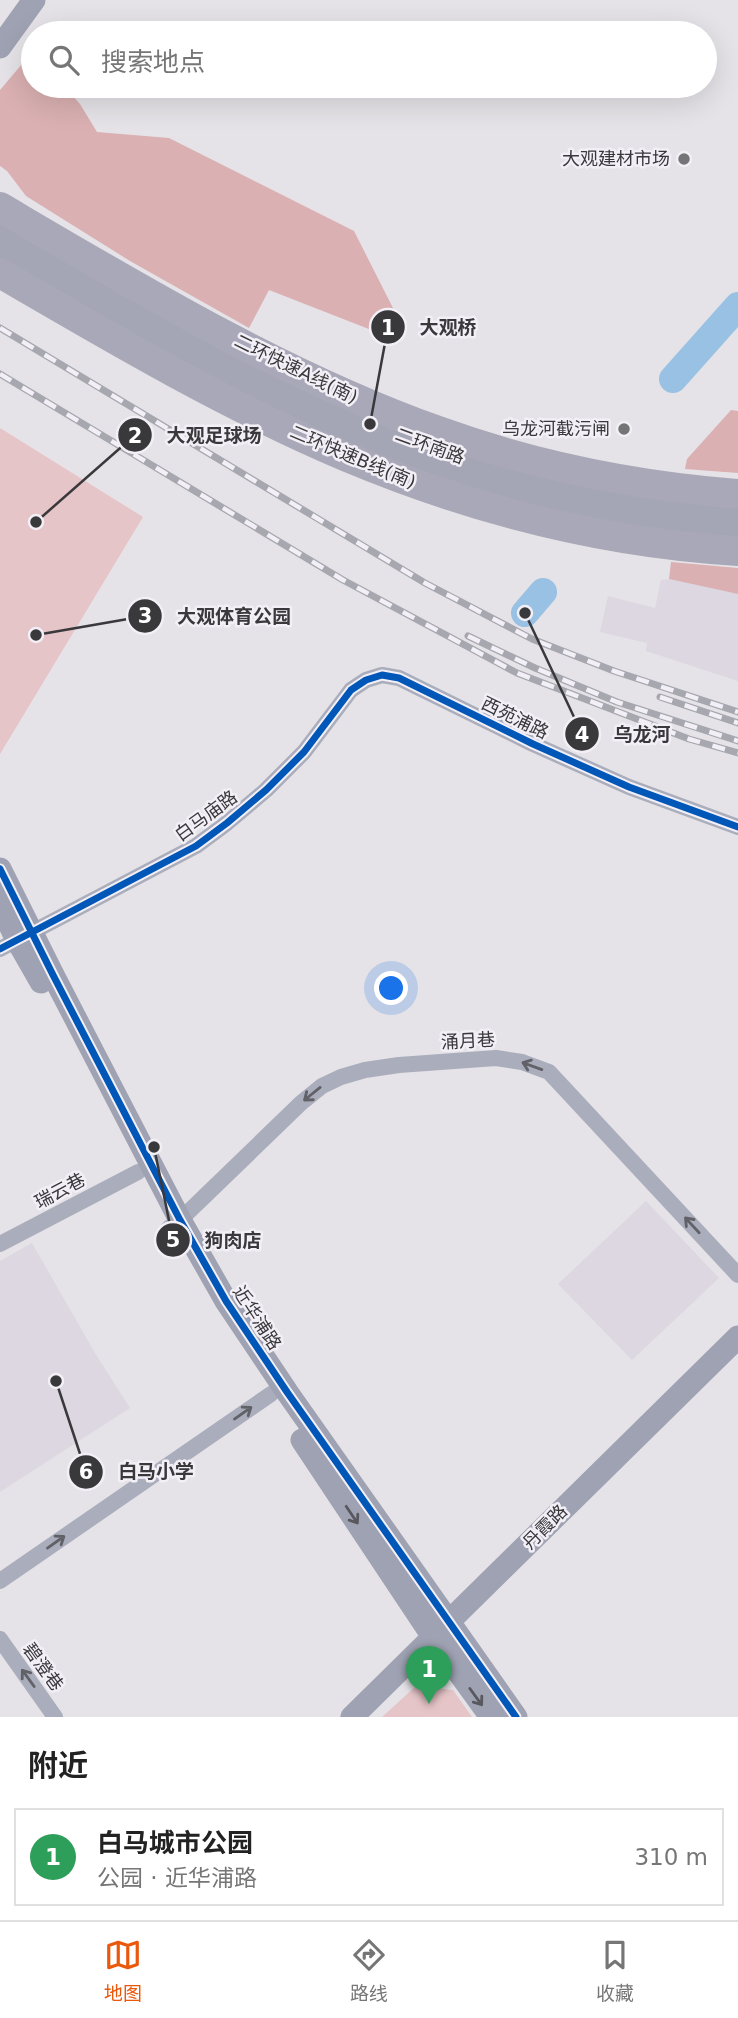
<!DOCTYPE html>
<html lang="zh">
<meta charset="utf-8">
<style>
:root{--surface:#fff;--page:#f6f6f6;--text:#222;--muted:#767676;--line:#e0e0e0;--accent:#ea580c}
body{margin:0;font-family:"DejaVu Sans","Noto Sans SC",sans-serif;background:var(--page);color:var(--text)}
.you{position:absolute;left:392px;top:989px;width:24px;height:24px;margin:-18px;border:5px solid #fff;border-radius:50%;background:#1a73e8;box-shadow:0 0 0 10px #1a73e833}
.badge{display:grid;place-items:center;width:46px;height:46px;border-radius:50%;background:var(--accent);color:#fff;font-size:23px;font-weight:700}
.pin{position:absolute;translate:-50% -58px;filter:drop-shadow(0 2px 4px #0008)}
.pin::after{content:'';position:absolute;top:37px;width:24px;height:21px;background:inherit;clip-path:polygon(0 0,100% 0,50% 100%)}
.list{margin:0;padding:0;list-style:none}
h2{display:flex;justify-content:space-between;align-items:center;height:91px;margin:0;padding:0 28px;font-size:30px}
h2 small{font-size:23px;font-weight:400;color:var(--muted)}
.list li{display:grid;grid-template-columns:46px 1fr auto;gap:21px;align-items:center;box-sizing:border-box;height:98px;margin:0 14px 14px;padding:0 14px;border:2px solid var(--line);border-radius:0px}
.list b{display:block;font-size:26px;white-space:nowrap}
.list p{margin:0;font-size:23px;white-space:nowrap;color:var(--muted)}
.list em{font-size:23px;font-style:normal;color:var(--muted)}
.icon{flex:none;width:38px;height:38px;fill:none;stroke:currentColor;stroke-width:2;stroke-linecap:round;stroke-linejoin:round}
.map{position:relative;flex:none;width:738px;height:1717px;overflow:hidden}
.search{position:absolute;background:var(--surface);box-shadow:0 7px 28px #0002;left:21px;right:21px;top:21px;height:77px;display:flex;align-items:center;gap:18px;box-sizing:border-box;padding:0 24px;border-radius:38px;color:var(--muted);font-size:26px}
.sheet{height:203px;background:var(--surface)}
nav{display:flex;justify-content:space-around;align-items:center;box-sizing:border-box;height:98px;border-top:2px solid var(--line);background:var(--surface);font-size:19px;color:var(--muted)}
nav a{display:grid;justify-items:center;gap:4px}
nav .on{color:var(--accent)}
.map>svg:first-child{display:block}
.built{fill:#ddd7e1}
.green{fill:#e6c5c8}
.forest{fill:#dab0b2}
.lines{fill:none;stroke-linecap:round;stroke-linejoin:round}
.river{stroke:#98c1e3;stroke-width:28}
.street{stroke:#aaadbb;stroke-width:16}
.secondary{stroke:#9fa2b2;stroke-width:23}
.primary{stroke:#a4a5b5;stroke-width:26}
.highway{stroke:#a9a8b8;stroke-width:30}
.rail-casing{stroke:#a6a7af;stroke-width:7}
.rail{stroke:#f3eff6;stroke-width:4.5;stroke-dasharray:13;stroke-linecap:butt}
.cycleway-casing{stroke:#f3eff6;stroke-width:11}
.cycleway{stroke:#0057b8;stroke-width:7}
.oneway{stroke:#616168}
.oneway2{stroke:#58585f}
.poi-dot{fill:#757477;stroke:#f3eff6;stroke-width:2.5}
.labels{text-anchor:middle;stroke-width:5;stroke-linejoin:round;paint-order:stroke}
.poi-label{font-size:18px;fill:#39383b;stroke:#f3eff6;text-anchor:end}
.street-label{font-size:18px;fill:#39383b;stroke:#f3eff6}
.leader{fill:none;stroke:#39383b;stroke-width:2.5}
.callout-dot{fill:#39383b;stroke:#f3eff6;stroke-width:2.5}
.mark-label{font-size:21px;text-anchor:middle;font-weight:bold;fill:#fff}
.callout-label{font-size:19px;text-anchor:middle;font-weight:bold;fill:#39383b;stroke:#f3eff6;stroke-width:5;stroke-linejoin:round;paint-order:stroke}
</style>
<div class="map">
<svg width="738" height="1717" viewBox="0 0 738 1717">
<rect width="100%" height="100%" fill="#e5e3e7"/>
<!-- built -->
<path class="built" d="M669 579 738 594V681L646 651 647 643 600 632 608 596 655 608 661 580Z
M646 1201 719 1278 632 1360 558 1284Z
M32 1243 95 1353 130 1408 0 1492V1261Z"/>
<!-- green -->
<path class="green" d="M0 428 143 517 0 754Z
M416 1686 453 1690 472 1717H382Z"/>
<!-- forest -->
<path class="forest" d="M33 51V86H64L80 104 97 132 169 138 354 231 394 310 379 333 269 290 249 328 130 261 26 196 7 171 0 166V90Z
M731 410 738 411V473L685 469 687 459Z
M671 562 738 568V594L669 579Z"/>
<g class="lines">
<!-- river -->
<path class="river" d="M673 379 738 306
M525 613 543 592"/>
<!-- street -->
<path class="street" d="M0 949 196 846 227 823 266 790 304 752 351 690 366 680 382 675 399 678 533 744 629 787 738 827
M169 1228 180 1220 301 1103 322 1086 341 1077 365 1070 399 1065 496 1058 522 1062 549 1072 738 1275
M0 1244 138 1172
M0 1581 271 1394
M0 1639 55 1717"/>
<!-- secondary -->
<path class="secondary" d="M0 47 34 0
M0 869 53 975 180 1220 226 1301 287 1392 516 1717
M0 905 17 940 41 982
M302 1440 433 1637 491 1717
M352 1717 738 1337"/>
<!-- primary -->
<path class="primary" d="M0 227C131 305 265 384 408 438 514 478 625 503 738 511
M0 253C129 330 261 407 401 460 509 501 623 526 738 534"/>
<!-- highway -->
<path class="highway" d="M0 207C141 290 284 376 438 431 535 466 636 486 738 494
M0 273C113 339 227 406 347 457 471 509 603 543 738 551"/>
<!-- rail casing -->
<g class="rail-casing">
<path id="rail" d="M0 328 425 583 532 639 614 671 738 712
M0 374 343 580 517 673 689 739 738 753
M468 636 535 668 617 702 738 741
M660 697 738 723"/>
</g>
<!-- rail -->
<use href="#rail" class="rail"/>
<!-- cycleway casing -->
<g class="cycleway-casing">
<path id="cycleway" d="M0 869 53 975 180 1220 226 1301 287 1392 516 1717
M0 949 196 846 227 823 266 790 304 752 351 690 366 680 382 675 399 678 533 744 629 787 738 827"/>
</g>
<!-- cycleway -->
<use href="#cycleway" class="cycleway"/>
</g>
<!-- one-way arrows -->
<defs><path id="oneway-shaft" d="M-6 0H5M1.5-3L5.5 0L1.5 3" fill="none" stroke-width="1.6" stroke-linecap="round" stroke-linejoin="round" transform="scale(1.75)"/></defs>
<g class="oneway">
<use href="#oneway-shaft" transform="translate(532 1066) rotate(-160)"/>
<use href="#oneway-shaft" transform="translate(312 1094) rotate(141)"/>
<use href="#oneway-shaft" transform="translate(692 1225) rotate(-133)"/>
<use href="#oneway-shaft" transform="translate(243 1413) rotate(-35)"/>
<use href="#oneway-shaft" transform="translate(56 1542) rotate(-35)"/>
<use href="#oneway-shaft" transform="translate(28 1678) rotate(-126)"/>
</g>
<g class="oneway2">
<use href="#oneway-shaft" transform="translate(352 1515) rotate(56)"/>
<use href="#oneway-shaft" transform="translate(476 1697) rotate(54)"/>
</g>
<!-- markers -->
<g class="poi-dot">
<circle cx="684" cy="159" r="7"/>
<circle cx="624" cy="429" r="7"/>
</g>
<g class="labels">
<!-- poi labels -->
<g class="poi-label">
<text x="670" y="165">大观建材市场</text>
<text x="610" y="435">乌龙河截污闸</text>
</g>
<!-- street labels -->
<g class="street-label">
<text transform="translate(296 369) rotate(26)" y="6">二环快速A线(南)</text>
<text transform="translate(430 446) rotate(20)" y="6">二环南路</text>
<text transform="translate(353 457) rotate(23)" y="6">二环快速B线(南)</text>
<text transform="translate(515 718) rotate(26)" y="6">西苑浦路</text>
<text transform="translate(206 816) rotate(-36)" y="6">白马庙路</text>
<text transform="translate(468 1041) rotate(-3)" y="6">涌月巷</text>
<text transform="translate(60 1191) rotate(-28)" y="6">瑞云巷</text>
<text transform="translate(257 1318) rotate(57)" y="6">近华浦路</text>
<text transform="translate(545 1527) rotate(-45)" y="6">丹霞路</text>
<text transform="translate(43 1667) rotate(54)" y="6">碧澄巷</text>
</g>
</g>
<!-- callouts -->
<path class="leader" d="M370 424L388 327M36 522L135 435M36 635L145 616M525 613L582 734M154 1147L173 1240M56 1381L86 1472"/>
<g class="callout-dot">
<circle cx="370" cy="424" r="7"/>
<circle cx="36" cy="522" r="7"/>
<circle cx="36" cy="635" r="7"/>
<circle cx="525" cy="613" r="7"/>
<circle cx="154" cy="1147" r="7"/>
<circle cx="56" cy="1381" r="7"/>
<circle cx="388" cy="327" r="18"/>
<circle cx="135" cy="435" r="18"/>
<circle cx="145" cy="616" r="18"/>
<circle cx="582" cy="734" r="18"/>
<circle cx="173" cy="1240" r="18"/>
<circle cx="86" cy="1472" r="18"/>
</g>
<g class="mark-label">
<text x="388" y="335">1</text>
<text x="135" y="443">2</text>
<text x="145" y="623">3</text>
<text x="582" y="742">4</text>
<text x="173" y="1247">5</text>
<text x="86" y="1479">6</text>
</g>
<g class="callout-label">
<text x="448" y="334">大观桥</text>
<text x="214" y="442">大观足球场</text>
<text x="234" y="623">大观体育公园</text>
<text x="642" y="741">乌龙河</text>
<text x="233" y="1247">狗肉店</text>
<text x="156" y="1478">白马小学</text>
</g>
</svg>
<div class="you"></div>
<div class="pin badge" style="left:429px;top:1704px;background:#2e9e5b">1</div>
<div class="search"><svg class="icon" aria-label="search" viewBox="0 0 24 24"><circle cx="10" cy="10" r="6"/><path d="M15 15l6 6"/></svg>搜索地点</div>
</div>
<section class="sheet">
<h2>附近<small></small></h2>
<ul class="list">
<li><span class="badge" style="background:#2e9e5b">1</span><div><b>白马城市公园</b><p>公园 · 近华浦路</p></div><em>310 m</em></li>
</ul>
</section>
<nav>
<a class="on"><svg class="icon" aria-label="map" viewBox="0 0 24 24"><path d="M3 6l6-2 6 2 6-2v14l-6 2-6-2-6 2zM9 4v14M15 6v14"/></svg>地图</a>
<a><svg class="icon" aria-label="directions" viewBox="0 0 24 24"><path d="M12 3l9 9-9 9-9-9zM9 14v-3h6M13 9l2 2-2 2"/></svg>路线</a>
<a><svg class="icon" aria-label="saved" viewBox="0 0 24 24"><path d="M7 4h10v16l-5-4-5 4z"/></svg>收藏</a>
</nav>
